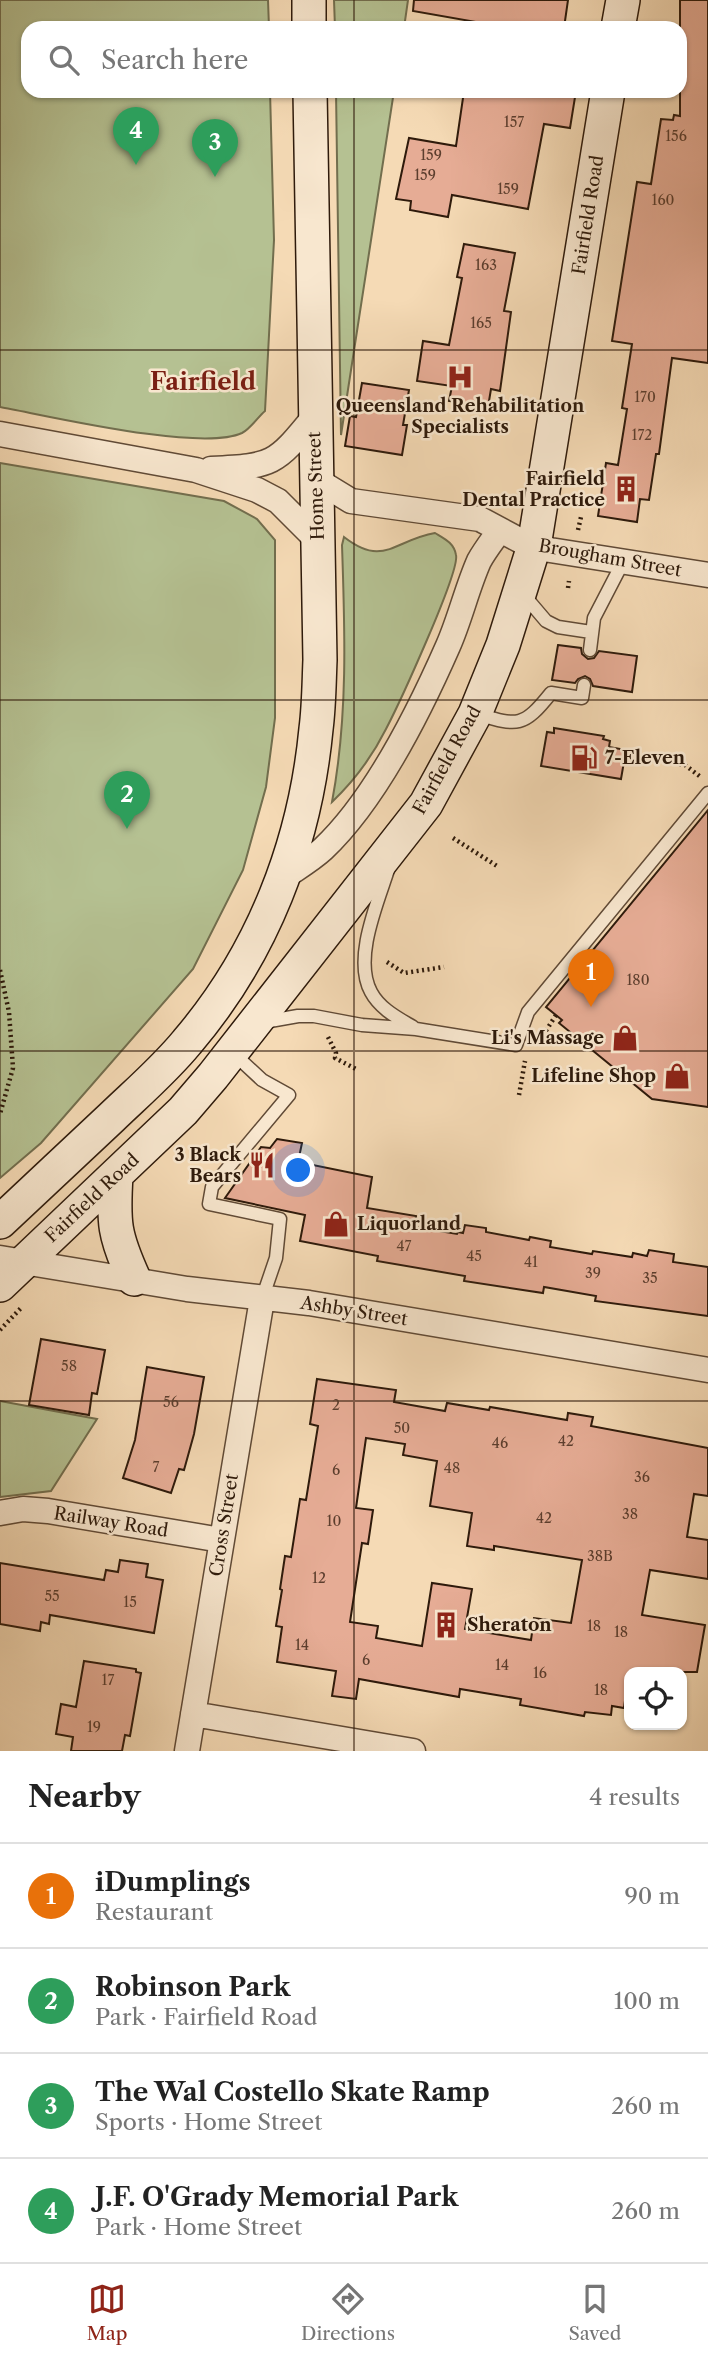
<!DOCTYPE html>
<meta charset="utf-8">
<style>
:root{--surface:#fff;--page:#f2f2f2;--text:#222;--muted:#767676;--line:#e0e0e0;--accent:#8f2418}
body{margin:0;font-family:"Libre Caslon Text",serif;background:var(--page);color:var(--text)}
.controls{position:absolute;right:21px;bottom:21px;display:grid;overflow:hidden;border-radius:14px;box-shadow:0 2px 5px #0004}
.controls button{width:63px;height:63px;display:grid;place-items:center;padding:0;border:0;border-bottom:2px solid var(--line);background:var(--surface);color:var(--text);font:35px sans-serif}
.you{position:absolute;left:299px;top:1171px;width:24px;height:24px;margin:-18px;border:5px solid #fff;border-radius:50%;background:#1a73e8;box-shadow:0 0 0 10px #1a73e833}
.badge{display:grid;place-items:center;width:46px;height:46px;border-radius:50%;background:var(--accent);color:#fff;font-size:23px;font-weight:700}
.pin{position:absolute;translate:-50% -58px;filter:drop-shadow(0 2px 4px #0008)}
.pin::after{content:'';position:absolute;top:37px;width:24px;height:21px;background:inherit;clip-path:polygon(0 0,100% 0,50% 100%)}
.list{margin:0;padding:0;list-style:none}
h2{display:flex;justify-content:space-between;align-items:center;height:91px;margin:0;padding:0 28px;font-size:30px}
h2 small{font-size:23px;font-weight:400;color:var(--muted)}
.list li{display:grid;grid-template-columns:46px 1fr auto;gap:21px;align-items:center;box-sizing:border-box;height:105px;padding:0 28px;border-top:2px solid var(--line)}
.list b{display:block;font-size:26px;white-space:nowrap}
.list p{margin:0;font-size:23px;white-space:nowrap;color:var(--muted)}
.list em{font-size:23px;font-style:normal;color:var(--muted)}
.icon{flex:none;width:38px;height:38px;fill:none;stroke:currentColor;stroke-width:2;stroke-linecap:round;stroke-linejoin:round}
.map{position:relative;flex:none;width:708px;height:1751px;overflow:hidden}
.search{position:absolute;background:var(--surface);box-shadow:0 2px 5px #0004;left:21px;right:21px;top:21px;height:77px;display:flex;align-items:center;gap:18px;box-sizing:border-box;padding:0 24px;border-radius:21px;color:var(--muted);font-size:26px}
.sheet{height:511px;background:var(--surface)}
nav{display:flex;justify-content:space-around;align-items:center;box-sizing:border-box;height:98px;border-top:2px solid var(--line);background:var(--surface);font-size:19px;color:var(--muted)}
nav a{display:grid;justify-items:center;gap:4px}
nav .on{color:var(--accent)}
.map>svg:first-child{display:block}
.green{fill:#b5c192;stroke:#726e4e;stroke-width:2}
.building{fill:#e6ac95;stroke:#2e1a0b;stroke-width:2;fill-rule:evenodd}
.lines{fill:none;stroke-linecap:round;stroke-linejoin:round}
.service-casing{stroke:#604a36;stroke-width:15}
.minor-casing{stroke:#604a36;stroke-width:27}
.secondary-casing{stroke:#2e1a0b;stroke-width:36}
.path{stroke:#2e1a0b;stroke-width:4.5;stroke-dasharray:2 3.5;stroke-linecap:butt}
.service{stroke:#f8e7cf;stroke-width:12}
.minor{stroke:#f8e7cf;stroke-width:24}
.secondary{stroke:#f8e7cf;stroke-width:33}
.grid{fill:none;stroke:#2e1a0b;stroke-width:2;stroke-opacity:0.55}
.labels{text-anchor:middle;stroke-width:5;stroke-linejoin:round;paint-order:stroke}
.number-label{font-size:14px;fill:#5c3e2e}
.street-label{font-size:18px;fill:#2e1a0b;stroke:#f8e7cf}
.poi-label{font-size:18px;font-weight:bold;fill:#2e1a0b;stroke:#f8e7cf;text-anchor:end}
.district-label{font-size:24px;font-weight:bold;fill:#7a1f14;stroke:#f8e7cf}
</style>
<div class="map">
<svg width="708" height="1751" viewBox="0 0 708 1751">
<rect width="100%" height="100%" fill="#f5dab5"/>
<filter id="stains"><feTurbulence type="fractalNoise" baseFrequency=".00286" numOctaves="4"/><feColorMatrix values="0 0 0 0 .2 0 0 0 0 .09 0 0 0 0 .02 0 0 0 .5 -.17"/></filter>
<radialGradient id="worn" r=".72"><stop offset=".6" stop-color="#630" stop-opacity="0"/><stop offset="1" stop-color="#630" stop-opacity=".3"/></radialGradient>
<!-- green -->
<path class="green" d="M0 0H268L269 28H28V91H270L274 240 265 411C258 417 250 429 242 433 201 452 49 416 0 407Z
M334 0H408L404 28H335Z
M336 91H394L341 435Z
M0 463 224 501 257 519 275 540V718L266 787 243 870 193 969 41 1143 0 1178Z
M435 533C445 539 454 543 456 555 460 572 398 706 386 729 373 755 353 782 332 802 348 717 345 631 342 545L344 537C384 568 394 540 435 533Z
M0 1401 97 1419 51 1491 0 1497Z"/>
<!-- building -->
<path class="building" d="M414 0H568L564 28H510L413 11Z
M680 0H708V363L672 358 659 454H656L649 500 640 499 637 522 598 516 606 463 618 465 627 409 622 408 632 344 612 341 637 182 651 184 661 119 673 120 674 115 680 116Z
M464 91H576L570 128 544 124 528 209 452 195 448 217 410 210 411 201 396 199 409 138 456 146Z
M464 244 515 253 504 311 511 312 500 391 491 389 488 407 449 401 452 386 417 381 423 341 449 345 462 278 457 277Z
M362 383 409 390 403 425H407L402 455 345 446 350 416 356 417Z
M558 645 581 648 582 654 588 659 594 658 599 651 637 656 632 692 593 686 590 679 585 676 578 679 575 683 552 680Z
M554 728 604 736 603 739 610 741 609 747 626 750 621 779 541 766 547 732 554 733Z
M708 810V1107L652 1099 559 1023 562 1020 546 1007Z
M277 1139 302 1143 298 1162 372 1177 367 1208 416 1216 414 1227 457 1234 458 1232 463 1233 465 1225 486 1228V1232L529 1240 530 1237 551 1241 550 1247 592 1254 593 1251 632 1257 633 1253 647 1256 649 1250 674 1254 673 1262 708 1267V1316L595 1301 596 1296 544 1287 543 1293 464 1281 465 1276 377 1261 378 1256 300 1241 305 1215 225 1198 261 1147 270 1148Z
M41 1339 105 1350 97 1394 92 1393 89 1415 29 1405Z
M147 1367 204 1377 194 1434 184 1470 179 1469 171 1493 123 1478 135 1440Z
M317 1379 396 1390 394 1402 445 1411 447 1403 489 1410 490 1407 567 1420 568 1413 593 1417 591 1426 708 1448V1496L694 1494 687 1537 708 1540V1579L650 1570 642 1615 705 1625 697 1672H629L624 1708 612 1706 611 1715 585 1712 584 1716 520 1705 521 1699 460 1689 459 1697 359 1679 356 1699 332 1696 336 1671 277 1662 282 1627 276 1626 282 1590 280 1589 285 1556 291 1557 300 1499 306 1500 318 1426 310 1424ZM366 1438 405 1444 403 1455 437 1461 430 1506 472 1513 467 1546 494 1550V1546L582 1560 571 1623 534 1618 531 1640 465 1629 472 1589 432 1583 422 1646 376 1638 378 1626 350 1622 362 1543 368 1544 373 1510 356 1508Z
M120 1560 148 1564 146 1577 163 1580 154 1633 50 1615 49 1624 41 1622 40 1631 0 1624V1563L104 1580 106 1570 118 1572Z
M84 1661 136 1669V1672L141 1673 130 1736 125 1735 122 1751H71L73 1737 56 1734 61 1704 76 1707Z"/>
<g class="lines">
<!-- service casing -->
<g class="service-casing">
<path id="service" d="M523 594 546 621 558 627 591 632
M590 650 594 618 623 562
M477 714C518 726 523 728 551 693L582 698 584 685
M388 870C377 904 353 959 371 992 380 1009 398 1018 413 1027
M264 1022 298 1016H314L362 1025 416 1029 516 1045 528 1012 708 793
M233 1053 262 1080 289 1095 212 1187 209 1204 280 1219 276 1258 262 1299"/>
</g>
<!-- minor casing -->
<g class="minor-casing">
<path id="minor" d="M0 434 196 470 257 490 278 501 318 541
M211 469C273 466 275 465 314 417
M315 479 351 501 480 519 521 541 550 550 708 575
M284 877C297 868 311 860 323 849 376 799 419 712 448 646 460 619 467 588 479 561 485 550 493 540 500 530
M0 1258 187 1289 309 1303 708 1370
M0 1513 23 1509 48 1511 221 1540
M193 1714 413 1751
M187 1751 262 1299"/>
</g>
<!-- secondary casing -->
<g class="secondary-casing">
<path id="secondary" d="M309 0V28
M618 28 623 0
M116 1175C113 1223 114 1235 134 1279
M0 1222C37 1187 75 1152 112 1117 137 1093 165 1069 187 1042 263 953 305 844 316 729 319 706 319 683 320 660L310 91
M0 1285 183 1111 213 1076 426 804 475 714 503 645 534 546 608 91"/>
</g>
<!-- path -->
<path class="path" d="M578 530 581 517
M568 588 569 581
M652 760 685 765 702 778
M453 838 497 866
M387 962 404 973 444 967
M0 970 9 1012 13 1068 0 1114
M328 1037 336 1053 335 1058 356 1069
M540 1040 556 1015
M519 1095 525 1061
M0 1330 21 1308"/>
<!-- service -->
<use href="#service" class="service"/>
<!-- minor -->
<use href="#minor" class="minor"/>
<!-- secondary -->
<use href="#secondary" class="secondary"/>
</g>
<!-- grid -->
<path class="grid" d="M354 0V28M354 91V1751M0 350H708M0 700H708M0 1051H708M0 1401H708"/>
<!-- icons -->
<defs>
<g id="hospital-bare" transform="scale(2.1)"><path d="M-5-5h3v3.5h4V-5h3V5h-3V1.5h-4V5h-3Z" fill="#8f2418" stroke="#f8e7cf" stroke-width="2.5" paint-order="stroke"/></g>
<g id="building-bare" transform="scale(2.1)"><path d="M-4-6H4V6H1V3H-1V6H-4ZM-2.5-4.3h1.7v1.8h-1.7ZM.8-4.3h1.7v1.8H.8ZM-2.5-1h1.7V.8h-1.7ZM.8-1h1.7V.8H.8Z" fill="#8f2418" stroke="#f8e7cf" stroke-width="2.5" paint-order="stroke"/></g>
<g id="fuel-bare" transform="scale(2.1)"><path d="M-5.5-6h7V0h2V4h1.3V-2.5L3-4.5l.8-.8L6-3V5H2.5V1h-1V6h-7ZM-4.2-4.7v3.2H.2V-4.7Z" fill="#8f2418" stroke="#f8e7cf" stroke-width="2.5" paint-order="stroke"/></g>
<g id="shop-bare" transform="scale(2.1)"><path d="M-5-2.5h2.3a2.7 3.5 0 0 1 5.4 0H5L5.5 6h-11ZM-1.5-2.5h3a1.5 2.3 0 0 0-3 0Z" fill="#8f2418" stroke="#f8e7cf" stroke-width="2.5" paint-order="stroke"/></g>
<g id="restaurant-bare" transform="scale(2.1)"><path d="M-5-6h1v4h1v-4h1v4h1v-4h1v5L-1.5 .5V6h-2V.5L-5-1ZM5-6V6H3V1.5H1.5Q1.5-4 5-6Z" fill="#8f2418" stroke="#f8e7cf" stroke-width="2.5" paint-order="stroke"/></g>
</defs>
<g fill-rule="evenodd">
<use href="#hospital-bare" x="460" y="377"/>
<use href="#building-bare" x="626" y="489"/>
<use href="#fuel-bare" x="584" y="758"/>
<use href="#shop-bare" x="625" y="1038"/>
<use href="#shop-bare" x="677" y="1076"/>
<use href="#restaurant-bare" x="262" y="1165"/>
<use href="#shop-bare" x="336" y="1224"/>
<use href="#building-bare" x="446" y="1625"/>
</g>
<g class="labels">
<!-- number labels -->
<g class="number-label">
<text x="514" y="127">157</text>
<text x="676" y="141">156</text>
<text x="431" y="160">159</text>
<text x="425" y="180">159</text>
<text x="508" y="194">159</text>
<text x="663" y="205">160</text>
<text x="486" y="270">163</text>
<text x="481" y="328">165</text>
<text x="645" y="402">170</text>
<text x="642" y="440">172</text>
<text x="638" y="985">180</text>
<text x="404" y="1251">47</text>
<text x="474" y="1261">45</text>
<text x="531" y="1267">41</text>
<text x="593" y="1278">39</text>
<text x="650" y="1283">35</text>
<text x="69" y="1371">58</text>
<text x="171" y="1407">56</text>
<text x="336" y="1410">2</text>
<text x="402" y="1433">50</text>
<text x="566" y="1446">42</text>
<text x="500" y="1448">46</text>
<text x="156" y="1472">7</text>
<text x="452" y="1473">48</text>
<text x="336" y="1475">6</text>
<text x="642" y="1482">36</text>
<text x="630" y="1519">38</text>
<text x="544" y="1523">42</text>
<text x="334" y="1526">10</text>
<text x="600" y="1561">38B</text>
<text x="319" y="1583">12</text>
<text x="52" y="1601">55</text>
<text x="130" y="1607">15</text>
<text x="594" y="1631">18</text>
<text x="621" y="1637">18</text>
<text x="302" y="1650">14</text>
<text x="366" y="1665">6</text>
<text x="502" y="1670">14</text>
<text x="540" y="1678">16</text>
<text x="108" y="1685">17</text>
<text x="601" y="1695">18</text>
<text x="94" y="1732">19</text>
</g>
<!-- street labels -->
<g class="street-label">
<text transform="translate(588 215) rotate(-81)" y="6">Fairfield Road</text>
<text transform="translate(316 486) rotate(-92)" y="6">Home Street</text>
<text transform="translate(610 558) rotate(10)" y="6">Brougham Street</text>
<text transform="translate(447 760) rotate(-61)" y="6">Fairfield Road</text>
<text transform="translate(92 1198) rotate(-43)" y="6">Fairfield Road</text>
<text transform="translate(354 1311) rotate(9)" y="6">Ashby Street</text>
<text transform="translate(111 1522) rotate(9)" y="6">Railway Road</text>
<text transform="translate(224 1525) rotate(-81)" y="6">Cross Street</text>
</g>
<!-- poi labels -->
<g class="poi-label">
<text x="460" y="412" text-anchor="middle">Queensland Rehabilitation<tspan x="460" dy="21">Specialists</tspan></text>
<text x="605" y="485">Fairfield<tspan x="605" dy="21">Dental Practice</tspan></text>
<text x="605" y="764" text-anchor="start">7-Eleven</text>
<text x="604" y="1044">Li's Massage</text>
<text x="656" y="1082">Lifeline Shop</text>
<text x="241" y="1161">3 Black<tspan x="241" dy="21">Bears</tspan></text>
<text x="357" y="1230" text-anchor="start">Liquorland</text>
<text x="467" y="1631" text-anchor="start">Sheraton</text>
</g>
<!-- district labels -->
<g class="district-label">
<text x="203" y="390">Fairfield</text>
</g>
</g>
<rect width="100%" height="100%" filter="url(#stains)"/>
<rect width="100%" height="100%" fill="url(#worn)"/>
</svg>
<div class="controls">
<button><svg class="icon" aria-label="locate" viewBox="0 0 24 24"><circle cx="12" cy="12" r="6"/><path d="M12 2v4M12 18v4M2 12h4M18 12h4"/></svg></button>
</div>
<div class="you"></div>
<div class="pin badge" style="left:591px;top:1007px;background:#e8710a">1</div>
<div class="pin badge" style="left:127px;top:829px;background:#2e9e5b">2</div>
<div class="pin badge" style="left:215px;top:177px;background:#2e9e5b">3</div>
<div class="pin badge" style="left:136px;top:165px;background:#2e9e5b">4</div>
<div class="search"><svg class="icon" aria-label="search" viewBox="0 0 24 24"><circle cx="10" cy="10" r="6"/><path d="M15 15l6 6"/></svg>Search here</div>
</div>
<section class="sheet">
<h2>Nearby<small>4 results</small></h2>
<ul class="list">
<li><span class="badge" style="background:#e8710a">1</span><div><b>iDumplings</b><p>Restaurant</p></div><em>90 m</em></li>
<li><span class="badge" style="background:#2e9e5b">2</span><div><b>Robinson Park</b><p>Park · Fairfield Road</p></div><em>100 m</em></li>
<li><span class="badge" style="background:#2e9e5b">3</span><div><b>The Wal Costello Skate Ramp</b><p>Sports · Home Street</p></div><em>260 m</em></li>
<li><span class="badge" style="background:#2e9e5b">4</span><div><b>J.F. O'Grady Memorial Park</b><p>Park · Home Street</p></div><em>260 m</em></li>
</ul>
</section>
<nav>
<a class="on"><svg class="icon" aria-label="map" viewBox="0 0 24 24"><path d="M3 6l6-2 6 2 6-2v14l-6 2-6-2-6 2zM9 4v14M15 6v14"/></svg>Map</a>
<a><svg class="icon" aria-label="directions" viewBox="0 0 24 24"><path d="M12 3l9 9-9 9-9-9zM9 14v-3h6M13 9l2 2-2 2"/></svg>Directions</a>
<a><svg class="icon" aria-label="saved" viewBox="0 0 24 24"><path d="M7 4h10v16l-5-4-5 4z"/></svg>Saved</a>
</nav>
